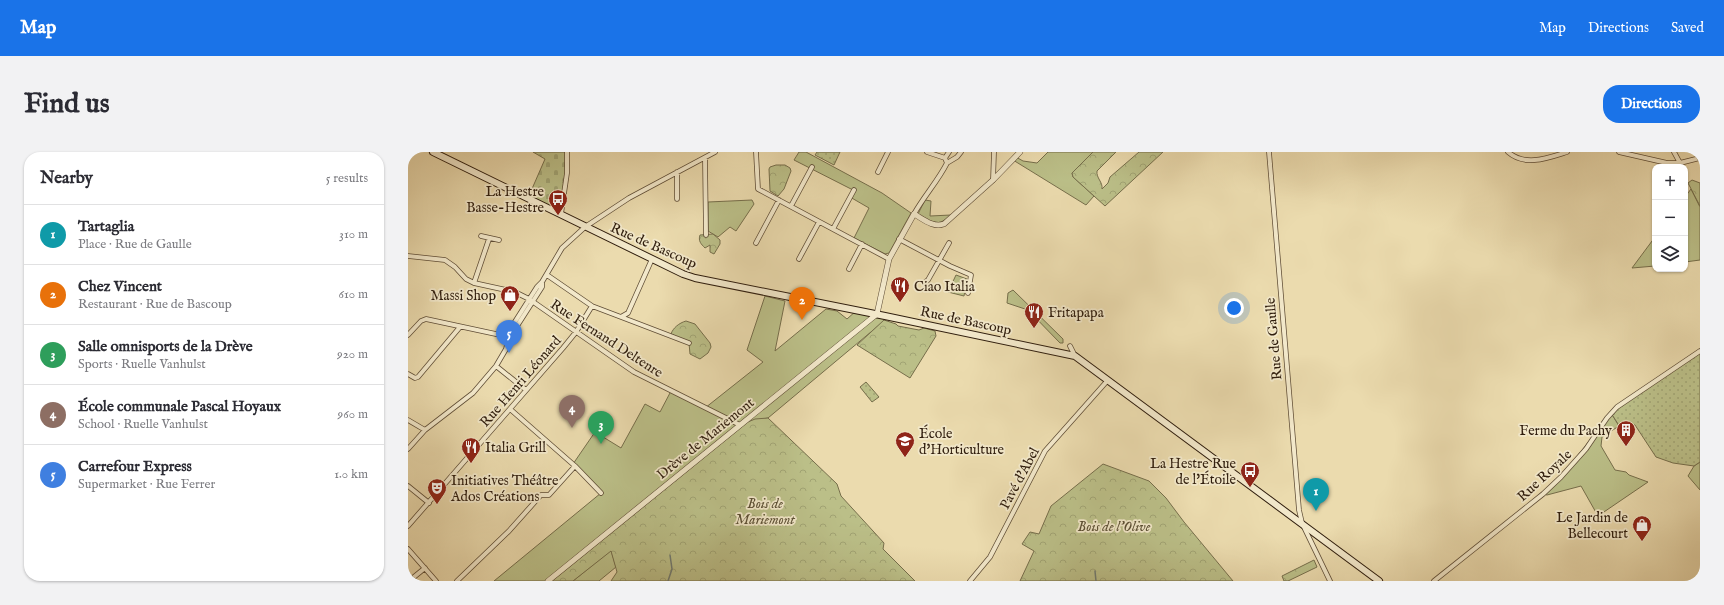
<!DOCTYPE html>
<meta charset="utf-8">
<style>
:root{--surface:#fff;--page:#f2f2f3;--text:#2b2b33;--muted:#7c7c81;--line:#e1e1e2;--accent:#1a73e8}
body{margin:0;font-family:"IM FELL English",serif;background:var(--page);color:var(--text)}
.controls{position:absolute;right:12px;top:12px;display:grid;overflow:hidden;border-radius:8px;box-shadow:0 1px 3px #0004}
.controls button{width:36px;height:36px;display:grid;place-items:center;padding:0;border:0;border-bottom:1px solid var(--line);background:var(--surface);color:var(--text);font:20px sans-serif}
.you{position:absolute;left:826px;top:156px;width:14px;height:14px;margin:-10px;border:3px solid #fff;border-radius:50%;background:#1a73e8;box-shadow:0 0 0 6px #1a73e833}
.badge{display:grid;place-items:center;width:26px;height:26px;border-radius:50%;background:var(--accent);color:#fff;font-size:13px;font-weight:700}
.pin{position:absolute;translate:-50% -33px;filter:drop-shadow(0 1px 2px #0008)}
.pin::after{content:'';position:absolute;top:21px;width:14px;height:12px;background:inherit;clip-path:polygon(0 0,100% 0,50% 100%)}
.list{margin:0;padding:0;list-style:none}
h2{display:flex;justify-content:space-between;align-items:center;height:52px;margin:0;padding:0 16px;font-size:17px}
h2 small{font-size:13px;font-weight:400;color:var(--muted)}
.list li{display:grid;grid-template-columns:26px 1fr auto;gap:12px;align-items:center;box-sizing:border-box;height:60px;padding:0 16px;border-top:1px solid var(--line)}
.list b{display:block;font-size:15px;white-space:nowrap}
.list p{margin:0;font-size:13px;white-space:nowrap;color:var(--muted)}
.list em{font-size:13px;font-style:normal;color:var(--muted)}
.icon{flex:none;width:22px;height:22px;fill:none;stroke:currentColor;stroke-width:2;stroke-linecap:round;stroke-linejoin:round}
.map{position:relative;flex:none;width:1292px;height:429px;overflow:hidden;border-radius:16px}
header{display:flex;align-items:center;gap:24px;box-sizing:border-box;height:56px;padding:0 20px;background:var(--accent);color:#fff}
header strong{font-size:19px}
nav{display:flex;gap:22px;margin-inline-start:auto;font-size:14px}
.intro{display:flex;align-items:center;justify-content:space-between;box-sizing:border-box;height:96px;padding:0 24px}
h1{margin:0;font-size:28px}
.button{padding:10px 18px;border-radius:16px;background:var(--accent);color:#fff;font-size:14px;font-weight:700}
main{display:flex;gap:24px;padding:0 24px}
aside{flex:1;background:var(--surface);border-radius:16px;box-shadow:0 1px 3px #0004}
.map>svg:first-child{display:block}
.grass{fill:#bbbf88;stroke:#766e4b}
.forest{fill:url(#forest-crowns);stroke:#766e4b}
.cemetery{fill:url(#cemetery-stones);stroke:#766e4b}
.garden{fill:url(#garden-dots);stroke:#766e4b}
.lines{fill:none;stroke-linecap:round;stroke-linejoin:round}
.stream{stroke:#707b72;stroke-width:1.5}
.minor-casing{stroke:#5f4d36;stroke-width:5.5}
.tertiary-casing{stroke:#5f4d36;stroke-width:6}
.secondary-casing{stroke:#301e0e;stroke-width:8}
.minor{stroke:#f2e8ca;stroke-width:4}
.tertiary{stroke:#f2e8ca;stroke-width:5}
.secondary{stroke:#f2e8ca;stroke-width:6}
.labels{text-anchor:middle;stroke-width:3.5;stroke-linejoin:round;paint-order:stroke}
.poi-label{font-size:14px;fill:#301e0e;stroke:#f2e8ca;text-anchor:end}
.street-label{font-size:14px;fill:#301e0e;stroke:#f2e8ca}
.park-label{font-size:14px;font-style:italic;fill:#5a4e33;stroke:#f2e8ca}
</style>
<header>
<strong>Map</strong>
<nav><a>Map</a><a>Directions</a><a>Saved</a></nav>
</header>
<div class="intro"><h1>Find us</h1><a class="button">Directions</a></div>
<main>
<aside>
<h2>Nearby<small>5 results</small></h2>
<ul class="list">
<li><span class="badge" style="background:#0f9aa8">1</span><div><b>Tartaglia</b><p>Place · Rue de Gaulle</p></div><em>310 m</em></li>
<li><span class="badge" style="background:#e8710a">2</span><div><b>Chez Vincent</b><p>Restaurant · Rue de Bascoup</p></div><em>610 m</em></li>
<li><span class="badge" style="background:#2e9e5b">3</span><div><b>Salle omnisports de la Drève</b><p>Sports · Ruelle Vanhulst</p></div><em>920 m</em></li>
<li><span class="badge" style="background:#8d6e63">4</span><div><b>École communale Pascal Hoyaux</b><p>School · Ruelle Vanhulst</p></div><em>960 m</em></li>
<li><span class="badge" style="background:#3f7fe0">5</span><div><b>Carrefour Express</b><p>Supermarket · Rue Ferrer</p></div><em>1.0 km</em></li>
</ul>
</aside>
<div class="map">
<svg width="1292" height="429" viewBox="0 0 1292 429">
<defs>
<pattern id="forest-crowns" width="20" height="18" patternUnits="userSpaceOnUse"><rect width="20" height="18" fill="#bbbf88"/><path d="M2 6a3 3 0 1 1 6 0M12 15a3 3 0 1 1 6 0" fill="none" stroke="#a1a474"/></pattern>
<pattern id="cemetery-stones" width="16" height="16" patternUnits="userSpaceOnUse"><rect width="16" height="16" fill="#bbbf88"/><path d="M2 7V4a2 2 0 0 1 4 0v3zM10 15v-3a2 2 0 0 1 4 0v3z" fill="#a1a474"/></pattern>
<pattern id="garden-dots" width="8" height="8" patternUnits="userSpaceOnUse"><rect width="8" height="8" fill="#bbbf88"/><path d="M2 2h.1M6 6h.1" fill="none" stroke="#a1a474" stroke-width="1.8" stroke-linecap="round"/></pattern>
</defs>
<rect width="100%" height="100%" fill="#ebdbae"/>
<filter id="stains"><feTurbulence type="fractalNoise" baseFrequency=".005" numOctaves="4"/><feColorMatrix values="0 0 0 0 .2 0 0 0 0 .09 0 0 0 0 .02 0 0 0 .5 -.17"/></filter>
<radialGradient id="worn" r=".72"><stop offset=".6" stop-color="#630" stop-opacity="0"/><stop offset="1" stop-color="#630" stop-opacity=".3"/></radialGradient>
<!-- grass -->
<path class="grass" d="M391 0H398L474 41 503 61 481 101 477 102 446 86 461 56 442 45 445 38 386 8Z
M640 0H685L664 21 665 25 686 44 678 53 605 8 608 5 615 9 629 11Z
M1283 37 1292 55V108L1277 110V45Z
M344 48 346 52 328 79 322 75 310 85 300 79V50Z
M517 48 523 49 522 64 543 63C529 76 525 70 510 62Z
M1247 85V114L1224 116Z
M548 123 559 127 556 144 540 140Z
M605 138 655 187V191H652L620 158 599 151 600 141Z
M357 144 377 149 367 199 418 157 429 159 439 167 449 158 477 164 476 169 360 266 349 268 340 276 332 273 140 429H86L193 341 165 312 187 280 213 296 237 252 252 260 263 239 297 256 355 210 339 198Z
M1203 261 1211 274 1194 285 1193 294 1207 318 1218 320 1221 323 1240 330 1190 364 1173 334 1139 343 1135 342 1153 325Z
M1292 310V338L1280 324 1286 314Z
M203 398 208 415 191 429H165Z"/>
<!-- forest -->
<path class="forest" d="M685 0H708L689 19C688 26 695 30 694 37L700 31 702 25 731 0H755L697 54 665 25 664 21Z
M368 13H377L382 16 383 19 376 37 370 44 362 39 361 17 362 15Z
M1284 28 1292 31V54L1280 31Z
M305 82 312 88V92L306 102 302 100V93L297 96C293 92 290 89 292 83Z
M476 168 488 172 490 174 511 178 516 176 527 179 528 184 502 226 449 193Z
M278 169 287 172 302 191 303 195 300 201 292 207 282 202 281 191 263 182C265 176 271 171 278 169Z
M360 266 429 332 433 344 476 391 475 397 507 429H203L209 420 203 399 165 429H144L340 270 347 267Z
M695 312 741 329 758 346 776 370 825 429H612L626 399 614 392 622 380 631 382 643 354Z
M906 408 909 415 880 429H876L874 424Z"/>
<!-- cemetery -->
<path class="cemetery" d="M125 0H159V9L153 62 120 46 137 7Z"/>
<!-- garden -->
<path class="garden" d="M409 0H432L426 13 407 3Z
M1292 199V310L1286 314 1265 311 1248 305 1227 273 1218 272 1212 275 1203 261Z
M458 230 471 245 464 250 452 235Z"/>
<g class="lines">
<!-- stream -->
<path class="stream" d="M687 419 688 429
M260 429 264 417 262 403"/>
<!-- minor casing -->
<g class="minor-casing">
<path id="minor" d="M348 0 350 37 481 107
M861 0 891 358 894 371 922 429
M1100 0C1117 15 1140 6 1159 0
M1211 0 1259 11H1272L1292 6
M1266 0 1272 11
M297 6 298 83
M537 6 541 0
M539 11 549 5 553 0
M470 20 480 0
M585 28 586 0
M269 47V20
M383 54 404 15
M153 62 159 21V0
M506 62C516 44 530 29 539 11L537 6 519 0
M425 77 446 38
M73 84 91 88
M491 87 542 114 563 123 560 141
M348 91 371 48
M0 104 37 108 47 115 58 127 66 131 107 140 121 147 226 220 332 273
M391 107 411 70
M441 117 454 92
M139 123 184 154 213 165 220 161 244 107
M66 131 81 87
M516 131 520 128 541 91
M213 165 281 191
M0 183 13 169 18 167 102 185
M102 185 134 135V130
M662 194 667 204
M88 214 118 238
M0 222 7 226 10 225 52 175
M102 257 167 314 193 341
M0 268 17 278
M0 297 17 278 65 241 88 214 98 197 103 176 129 135 134 130 154 96 177 75 221 46 307 0
M0 334 21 351
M0 374 155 196 168 180 184 154
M0 397 28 429
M1 429 17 416
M49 429 101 379 133 343H141L167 314
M562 429 582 405 637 299 700 228
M1026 429 1135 342 1153 325 1178 297 1199 266 1209 255 1292 199"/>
</g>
<!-- tertiary casing -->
<g class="tertiary-casing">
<path id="tertiary" d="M140 429 469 162 481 107 506 62C515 67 525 76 536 72L585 28 612 0"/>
</g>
<!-- secondary casing -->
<g class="secondary-casing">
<path id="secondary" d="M25 0 275 122 287 126 477 164 667 204 971 429"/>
</g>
<!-- minor -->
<use href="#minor" class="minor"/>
<!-- tertiary -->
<use href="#tertiary" class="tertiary"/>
<!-- secondary -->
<use href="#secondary" class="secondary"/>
</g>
<!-- icons -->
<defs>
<g id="bus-pin" transform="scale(1)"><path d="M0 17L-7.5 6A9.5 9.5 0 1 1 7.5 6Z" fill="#8f2418" stroke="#f2e8ca"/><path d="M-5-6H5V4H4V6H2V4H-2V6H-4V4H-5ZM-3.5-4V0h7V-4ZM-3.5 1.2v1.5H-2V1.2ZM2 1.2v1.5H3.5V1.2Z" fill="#fff"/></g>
<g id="restaurant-pin" transform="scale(1)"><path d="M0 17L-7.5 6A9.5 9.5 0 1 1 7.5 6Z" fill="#8f2418" stroke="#f2e8ca"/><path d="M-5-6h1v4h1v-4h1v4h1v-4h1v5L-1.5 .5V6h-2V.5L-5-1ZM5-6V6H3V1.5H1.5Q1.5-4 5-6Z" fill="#fff"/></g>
<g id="shop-pin" transform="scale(1)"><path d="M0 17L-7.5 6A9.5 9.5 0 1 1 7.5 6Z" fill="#8f2418" stroke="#f2e8ca"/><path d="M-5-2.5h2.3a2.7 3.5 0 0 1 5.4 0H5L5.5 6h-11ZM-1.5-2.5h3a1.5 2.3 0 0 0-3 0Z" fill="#fff"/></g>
<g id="building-pin" transform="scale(1)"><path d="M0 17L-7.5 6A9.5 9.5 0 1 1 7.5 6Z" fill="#8f2418" stroke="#f2e8ca"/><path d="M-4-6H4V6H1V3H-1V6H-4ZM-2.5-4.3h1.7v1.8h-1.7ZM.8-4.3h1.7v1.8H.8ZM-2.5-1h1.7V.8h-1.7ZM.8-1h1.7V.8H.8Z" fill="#fff"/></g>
<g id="university-pin" transform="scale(1)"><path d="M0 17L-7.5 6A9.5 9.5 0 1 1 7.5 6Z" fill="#8f2418" stroke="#f2e8ca"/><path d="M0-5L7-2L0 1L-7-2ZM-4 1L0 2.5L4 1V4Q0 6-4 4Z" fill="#fff"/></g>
<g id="theatre-pin" transform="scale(1)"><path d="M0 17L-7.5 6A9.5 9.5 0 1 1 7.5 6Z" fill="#8f2418" stroke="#f2e8ca"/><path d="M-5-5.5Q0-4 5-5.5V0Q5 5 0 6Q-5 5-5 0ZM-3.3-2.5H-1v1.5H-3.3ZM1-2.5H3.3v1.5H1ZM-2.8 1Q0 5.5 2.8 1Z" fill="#fff"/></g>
</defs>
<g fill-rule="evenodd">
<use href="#bus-pin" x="150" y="47"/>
<use href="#restaurant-pin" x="492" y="134"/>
<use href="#shop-pin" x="102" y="143"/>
<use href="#restaurant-pin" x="626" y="160"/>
<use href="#building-pin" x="1218" y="278"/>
<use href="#university-pin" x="497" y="289"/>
<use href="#restaurant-pin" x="63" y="295"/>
<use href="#bus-pin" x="842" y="319"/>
<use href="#theatre-pin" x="29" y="336"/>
<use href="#shop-pin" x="1234" y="373"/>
</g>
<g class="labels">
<!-- poi labels -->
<g class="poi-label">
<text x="136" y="44">La Hestre<tspan x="136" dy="16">Basse-Hestre</tspan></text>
<text x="506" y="139" text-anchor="start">Ciao Italia</text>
<text x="88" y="148">Massi Shop</text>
<text x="640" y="165" text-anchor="start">Fritapapa</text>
<text x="1204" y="283">Ferme du Pachy</text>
<text x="511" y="286" text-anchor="start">École<tspan x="511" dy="16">d'Horticulture</tspan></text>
<text x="77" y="300" text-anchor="start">Italia Grill</text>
<text x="828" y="316">La Hestre Rue<tspan x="828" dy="16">de l'Étoile</tspan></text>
<text x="43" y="333" text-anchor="start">Initiatives Théâtre<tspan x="43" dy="16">Ados Créations</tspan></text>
<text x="1220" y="370">Le Jardin de<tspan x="1220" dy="16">Bellecourt</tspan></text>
</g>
<!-- street labels -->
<g class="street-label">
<text transform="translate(246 93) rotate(24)" y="5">Rue de Bascoup</text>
<text transform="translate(558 168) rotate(12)" y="5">Rue de Bascoup</text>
<text transform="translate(199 186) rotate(33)" y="5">Rue Fernand Deltenre</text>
<text transform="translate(865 187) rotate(-95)" y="5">Rue de Gaulle</text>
<text transform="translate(112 229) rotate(-49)" y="5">Rue Henri Léonard</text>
<text transform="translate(297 286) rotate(-39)" y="5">Drève de Mariemont</text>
<text transform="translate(1136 323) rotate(-43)" y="5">Rue Royale</text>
<text transform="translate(611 326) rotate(-62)" y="5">Pavé d'Abel</text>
</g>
<!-- park labels -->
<g class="park-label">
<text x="357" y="356">Bois de<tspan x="357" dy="16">Mariemont</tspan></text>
<text x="706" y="379">Bois de l'Olive</text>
</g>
</g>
<rect width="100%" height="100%" filter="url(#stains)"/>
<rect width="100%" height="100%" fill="url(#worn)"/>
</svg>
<div class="controls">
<button>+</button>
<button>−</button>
<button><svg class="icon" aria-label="layers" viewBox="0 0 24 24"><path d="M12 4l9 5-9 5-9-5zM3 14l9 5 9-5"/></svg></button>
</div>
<div class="you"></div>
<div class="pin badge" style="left:908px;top:359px;background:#0f9aa8">1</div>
<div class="pin badge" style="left:394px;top:168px;background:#e8710a">2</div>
<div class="pin badge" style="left:193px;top:292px;background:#2e9e5b">3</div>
<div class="pin badge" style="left:164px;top:276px;background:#8d6e63">4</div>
<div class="pin badge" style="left:101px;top:201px;background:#3f7fe0">5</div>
</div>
</main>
